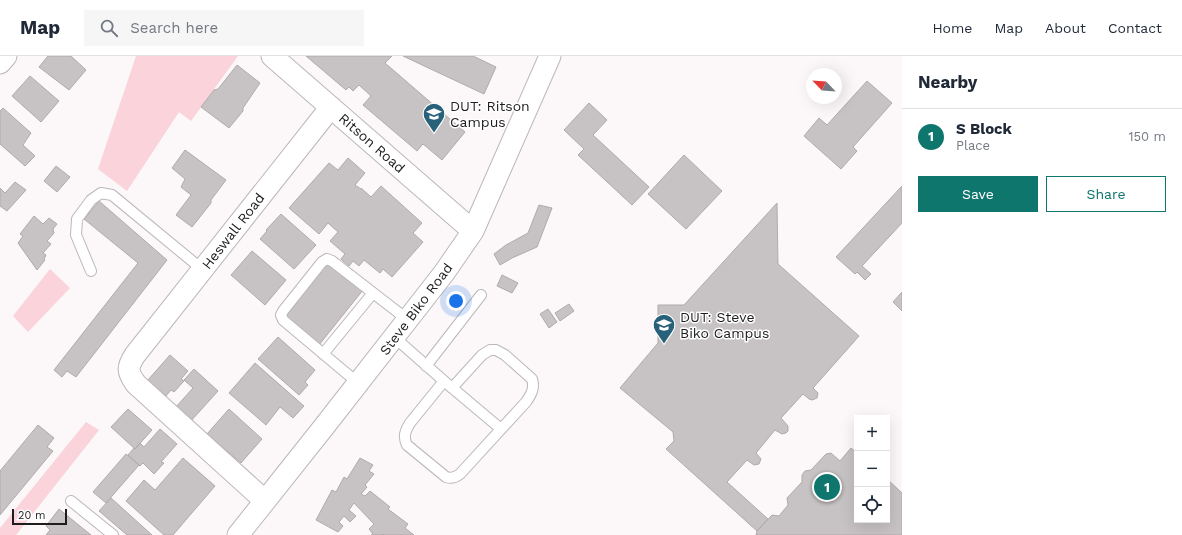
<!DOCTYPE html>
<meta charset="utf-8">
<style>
:root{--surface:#fff;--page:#f6f6f7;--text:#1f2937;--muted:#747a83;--line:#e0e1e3;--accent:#0f766e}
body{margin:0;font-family:"Work Sans",sans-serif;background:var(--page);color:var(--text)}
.controls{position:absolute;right:12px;bottom:12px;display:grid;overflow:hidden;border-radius:0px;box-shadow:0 4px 16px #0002}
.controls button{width:36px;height:36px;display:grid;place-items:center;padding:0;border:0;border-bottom:1px solid var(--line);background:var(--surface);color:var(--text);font:20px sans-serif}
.compass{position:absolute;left:806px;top:12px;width:36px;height:36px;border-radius:50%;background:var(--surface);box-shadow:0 4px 16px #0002;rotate:295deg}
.scale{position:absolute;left:12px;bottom:10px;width:55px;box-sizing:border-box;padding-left:4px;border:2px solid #1e1c1c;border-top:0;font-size:11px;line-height:14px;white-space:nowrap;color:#1e1c1c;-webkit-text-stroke:3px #fff;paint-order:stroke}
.you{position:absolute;left:456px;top:245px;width:14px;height:14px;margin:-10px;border:3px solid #fff;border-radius:50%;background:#1a73e8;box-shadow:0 0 0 6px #1a73e833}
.badge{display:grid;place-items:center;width:26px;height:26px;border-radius:50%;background:var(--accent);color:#fff;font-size:13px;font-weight:700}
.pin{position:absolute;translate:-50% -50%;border:2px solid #fff;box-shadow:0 1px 4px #0006}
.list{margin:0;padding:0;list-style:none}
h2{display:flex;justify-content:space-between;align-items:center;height:52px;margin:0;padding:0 16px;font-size:17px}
h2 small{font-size:13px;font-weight:400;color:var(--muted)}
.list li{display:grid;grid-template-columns:26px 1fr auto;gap:12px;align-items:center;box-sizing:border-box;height:56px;padding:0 16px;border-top:1px solid var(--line)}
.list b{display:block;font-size:15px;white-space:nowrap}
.list p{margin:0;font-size:13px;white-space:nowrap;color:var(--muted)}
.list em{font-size:13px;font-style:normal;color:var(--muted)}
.actions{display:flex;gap:8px;padding:12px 16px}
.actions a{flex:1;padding:9px 0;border:1px solid var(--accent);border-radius:0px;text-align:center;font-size:14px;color:var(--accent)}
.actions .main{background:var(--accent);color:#fff}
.icon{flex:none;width:22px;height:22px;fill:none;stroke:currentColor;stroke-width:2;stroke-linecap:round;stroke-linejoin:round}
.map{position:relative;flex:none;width:902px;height:479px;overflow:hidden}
header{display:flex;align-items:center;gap:24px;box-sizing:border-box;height:56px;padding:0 20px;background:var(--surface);border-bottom:1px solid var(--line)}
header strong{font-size:19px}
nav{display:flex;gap:22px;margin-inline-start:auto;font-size:14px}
.search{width:280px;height:36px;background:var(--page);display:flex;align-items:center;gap:10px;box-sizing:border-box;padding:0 14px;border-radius:0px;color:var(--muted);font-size:15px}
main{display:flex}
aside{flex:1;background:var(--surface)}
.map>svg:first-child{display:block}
.green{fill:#fad3db}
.building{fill:#c7c2c3;stroke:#b0abab}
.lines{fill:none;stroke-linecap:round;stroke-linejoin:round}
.service-casing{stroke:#bcb7b8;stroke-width:12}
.minor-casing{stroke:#bcb7b8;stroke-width:23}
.service{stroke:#fff;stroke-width:10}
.minor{stroke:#fff;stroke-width:21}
.labels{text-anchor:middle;stroke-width:3;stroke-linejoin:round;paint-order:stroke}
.poi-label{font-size:14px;fill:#1e1c1c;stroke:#fff;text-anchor:start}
.street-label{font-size:14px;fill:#1e1c1c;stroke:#fff}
</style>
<header>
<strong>Map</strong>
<div class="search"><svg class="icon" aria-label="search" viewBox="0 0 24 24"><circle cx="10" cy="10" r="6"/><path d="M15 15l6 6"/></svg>Search here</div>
<nav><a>Home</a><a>Map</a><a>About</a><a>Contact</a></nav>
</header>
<main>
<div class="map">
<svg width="902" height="479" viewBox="0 0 902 479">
<rect width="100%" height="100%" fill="#fcf7f8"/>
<!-- green -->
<path class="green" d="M136 0H238L191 65 179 56 127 135 98 113Z
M50 213 70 232 28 276 13 260Z
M86 366 99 374 16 479H0V472Z"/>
<!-- building -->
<path class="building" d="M48 0H71L86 14 69 34 39 11Z
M306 0H392L385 7 465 76 442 104 423 88 417 95 363 49 371 40 359 29 353 35 349 31 346 34Z
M403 0H473L496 11 484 38Z
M237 9 260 27 243 52V55L229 72 201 51 214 34 218 33Z
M30 20 59 45 41 66 12 40Z
M867 25 892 47 853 91 857 95 841 113 804 80 819 62 827 69Z
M589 47 607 64 593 79 649 131 632 149 578 99 584 93 564 74Z
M3 52 31 77 23 89 35 100 25 110 0 88V55Z
M185 94 226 124 211 144V147L192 171 176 159 191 139 181 131 185 123 172 112Z
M684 99 722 135 686 173 648 138Z
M348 102 365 117 355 129 361 133V132L371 141 381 130 422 167 413 177 423 186 392 221 383 213 380 217 364 204 359 210 353 205 349 210 341 203 345 198 330 185 338 176 328 167 319 178 289 152 329 107 338 114Z
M56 110 70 121 57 136 44 125Z
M15 126 26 134 7 155 0 150V132L5 137Z
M902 130V167L862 210 871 218 865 224 857 216 855 218 836 201Z
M99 145 167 204 76 321 67 315 62 321 54 314 138 207 84 163Z
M777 147 778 208 859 280 813 332 818 337 817 342 812 344 809 343 803 338 781 362 788 370V375L786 377 782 378 775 374 756 397 761 403 759 408 754 409 747 404 727 426 768 463 757 475 666 393 674 385 673 376 620 332 658 287V249H684Z
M539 149 552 152 537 191 512 202 500 209 494 198 506 189 528 177Z
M281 158 316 189 294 213 260 183 267 175 266 174Z
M34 160 43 168 49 162 57 168 53 173 54 177 47 185 51 188 43 197 46 199 44 203 45 204 37 214 18 187 23 180 20 178Z
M252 195 286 224 265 249 231 219Z
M328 206 363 234 319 289 284 260Z
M502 219 518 227 512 237 497 230Z
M902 236V255L893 246Z
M569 248 574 255 560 265 555 257Z
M548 253 557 266 549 272 540 258Z
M278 281 315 314 305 326 308 329 299 339 258 303Z
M170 299 188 315 181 323 184 325 174 336 171 334 165 341 147 325Z
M255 307 304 350 293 362 280 351 266 369 229 337Z
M194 313 218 335 190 366 175 352 193 332 184 324Z
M128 353 152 374 135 393 111 371Z
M229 353 262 383 241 407 207 378Z
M38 369 54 382 47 391 53 395 0 459V415Z
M160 373 177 388 161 406 164 407 154 418 143 407 140 410 128 399 134 392 135 393 140 387 144 391Z
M851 392 857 397V464H887V423L902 437V479H756L757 475 772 459 779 460 788 449 787 442 802 426V419L805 415 811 414 826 398 831 397 840 405Z
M126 398 139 409 106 447 93 436Z
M183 402 215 430 173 479H164L126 445 144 424 155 434Z
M360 402 373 409 369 415 374 418 365 429 367 431 361 438 365 440 370 435 390 451 388 453 408 468 405 472 414 479H384L383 478 382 479H371L373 478 369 473 374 468 354 447 349 454 356 460 350 466 344 460 339 466 343 470 338 476 316 464 332 434 336 436 344 421 347 423Z
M111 442 152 479H127L99 455Z
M59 453 91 479H46L50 474 46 470Z"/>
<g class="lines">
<!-- service casing -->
<g class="service-casing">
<path id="service" d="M91 215 76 179 77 163 91 144 101 137 112 139 203 214
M394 281 444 325 501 373
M323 298 373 237
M426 310 481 239
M444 325 410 367C405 375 403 381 407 389L446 421C451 423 456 421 460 418L526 346C531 339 535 332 532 323L505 299 496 294H490L482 299 452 332
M358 327 283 264 281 259 283 255 322 206 327 203 332 205 408 264
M71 445 113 479"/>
</g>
<!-- minor casing -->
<g class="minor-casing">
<path id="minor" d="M272 0 473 175
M0 7 6 0
M265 445 136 328C127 316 127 311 135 299L331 51
M238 479 323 372 444 217 473 175 550 0"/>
</g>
<!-- service -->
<use href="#service" class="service"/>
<!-- minor -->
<use href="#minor" class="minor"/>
</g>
<!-- icons -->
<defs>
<g id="university-pin" transform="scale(1.15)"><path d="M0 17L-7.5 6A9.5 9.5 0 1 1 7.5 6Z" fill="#29617b" stroke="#fff"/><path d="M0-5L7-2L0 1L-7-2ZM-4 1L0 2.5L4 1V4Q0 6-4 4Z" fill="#fff"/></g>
</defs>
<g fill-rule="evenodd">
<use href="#university-pin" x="434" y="58"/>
<use href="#university-pin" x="664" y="269"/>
</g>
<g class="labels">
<!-- poi labels -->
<g class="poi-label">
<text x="450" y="55">DUT: Ritson<tspan x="450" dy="16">Campus</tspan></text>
<text x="680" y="266">DUT: Steve<tspan x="680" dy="16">Biko Campus</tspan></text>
</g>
<!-- street labels -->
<g class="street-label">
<text transform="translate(372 87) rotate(41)" y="5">Ritson Road</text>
<text transform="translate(233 175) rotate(-52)" y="5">Heswall Road</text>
<text transform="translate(416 253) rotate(-53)" y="5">Steve Biko Road</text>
</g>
</g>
</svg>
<div class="controls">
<button>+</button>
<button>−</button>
<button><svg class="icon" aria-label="locate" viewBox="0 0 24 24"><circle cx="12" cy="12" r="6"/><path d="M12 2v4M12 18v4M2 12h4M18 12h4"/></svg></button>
</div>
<svg class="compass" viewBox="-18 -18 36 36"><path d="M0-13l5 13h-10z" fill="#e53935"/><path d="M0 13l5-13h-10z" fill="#747a83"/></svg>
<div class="scale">20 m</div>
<div class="you"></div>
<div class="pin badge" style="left:827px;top:431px">1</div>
</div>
<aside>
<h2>Nearby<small></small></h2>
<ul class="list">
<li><span class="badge">1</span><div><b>S Block</b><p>Place</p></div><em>150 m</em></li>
</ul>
<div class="actions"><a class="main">Save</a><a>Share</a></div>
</aside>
</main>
